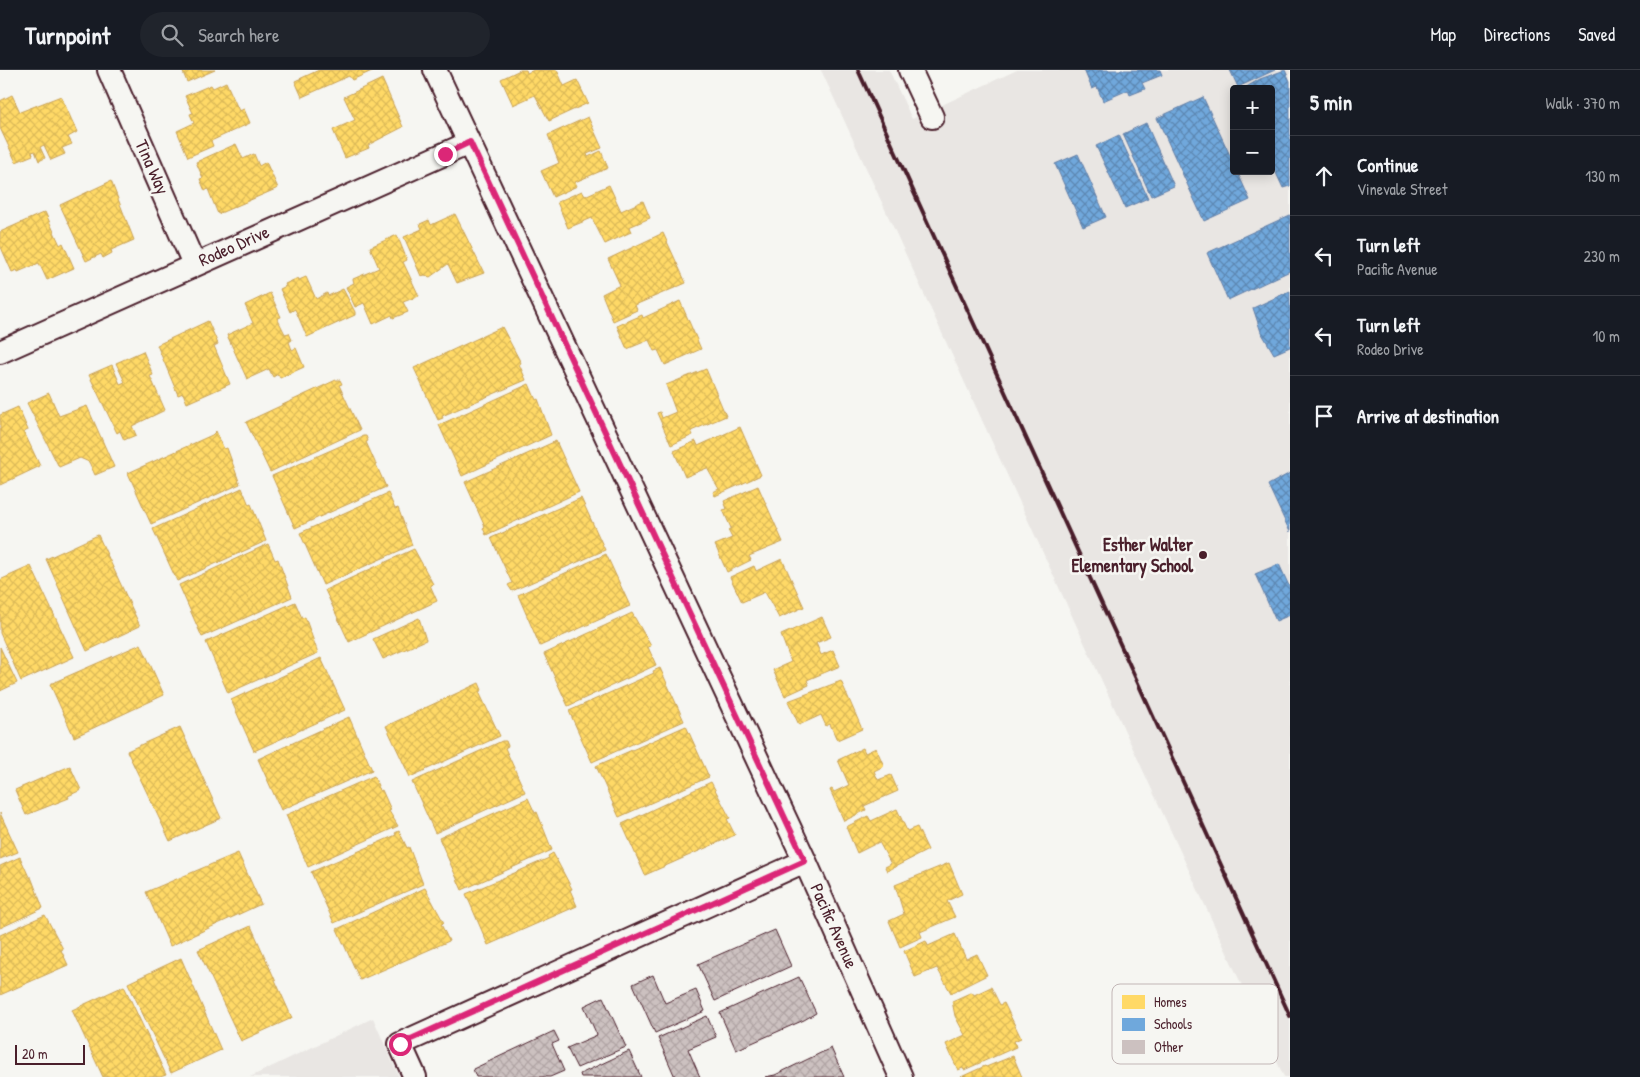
<!DOCTYPE html>
<meta charset="utf-8">
<style>
:root{--surface:#171b24;--page:#20242c;--text:#f1f3f6;--muted:#9ea1a6;--line:#363941}
body{margin:0;font-family:"Patrick Hand",sans-serif;background:var(--page);color:var(--text)}
.controls{position:absolute;right:15px;top:15px;display:grid;overflow:hidden;border-radius:5px;box-shadow:0 2px 12px #0003}
.controls button{width:45px;height:45px;display:grid;place-items:center;padding:0;border:0;border-bottom:1px solid var(--line);background:var(--surface);color:var(--text);font:25px sans-serif}
.scale{position:absolute;left:15px;bottom:12px;width:70px;box-sizing:border-box;padding-left:5px;border:2px solid #4a1f2b;border-top:0;font-size:14px;line-height:18px;white-space:nowrap;color:#4a1f2b;-webkit-text-stroke:4px #f6f6f2;paint-order:stroke}
.stop{position:absolute;width:15px;height:15px;margin:-11px;border:4px solid #db2777;border-radius:50%;background:#fff}
.stop.end{background:#db2777;border-color:#fff;box-shadow:0 1px 5px #0008}
.list{margin:0;padding:0;list-style:none}
h2{display:flex;justify-content:space-between;align-items:center;height:65px;margin:0;padding:0 20px;font-size:21px}
h2 small{font-size:16px;font-weight:400;color:var(--muted)}
.list li{display:grid;grid-template-columns:32px 1fr auto;gap:15px;align-items:center;box-sizing:border-box;height:80px;padding:0 20px;border-top:1px solid var(--line)}
.list b{display:block;font-size:19px;white-space:nowrap}
.list p{margin:0;font-size:16px;white-space:nowrap;color:var(--muted)}
.list em{font-size:16px;font-style:normal;color:var(--muted)}
.icon{flex:none;width:28px;height:28px;fill:none;stroke:currentColor;stroke-width:2;stroke-linecap:round;stroke-linejoin:round}
.map{position:relative;flex:none;width:1290px;height:1007px;overflow:hidden}
header{display:flex;align-items:center;gap:30px;box-sizing:border-box;height:70px;padding:0 25px;background:var(--surface);border-bottom:1px solid var(--line)}
header strong{font-size:24px}
nav{display:flex;gap:28px;margin-inline-start:auto;font-size:18px}
.search{width:350px;height:45px;background:var(--page);display:flex;align-items:center;gap:12px;box-sizing:border-box;padding:0 18px;border-radius:28px;color:var(--muted);font-size:19px}
main{display:flex}
aside{flex:1;background:var(--surface)}
.map>svg:first-child{display:block}
.built{fill:#e9e6e3;fill-rule:evenodd}
.homes{fill:url(#homes-cross-hatch);stroke:#c9a154}
.schools{fill:url(#schools-cross-hatch);stroke:#647fa7}
.building{fill:url(#building-cross-hatch);stroke:#4a1f2b}
.lines{fill:none;stroke-linecap:round;stroke-linejoin:round}
.street-casing{stroke:#4a1f2b;stroke-width:26}
.street{stroke:#f6f6f2;stroke-width:22}
.rail{stroke:#4a1f2b;stroke-width:4}
.route{stroke:#db2777;stroke-width:6}
.poi-dot{fill:#4a1f2b;stroke:#f6f6f2;stroke-width:2}
.labels{text-anchor:middle;stroke-width:5;stroke-linejoin:round;paint-order:stroke}
.street-label{font-size:18px;fill:#4a1f2b;stroke:#f6f6f2}
.poi-label{font-size:18px;font-weight:bold;fill:#4a1f2b;stroke:#f6f6f2;text-anchor:end}
.key{fill:#f6f6f2;stroke:#c2b6b6;stroke-width:1}
.key-label{font-size:14px;fill:#4a1f2b}
</style>
<header>
<strong>Turnpoint</strong>
<div class="search"><svg class="icon" aria-label="search" viewBox="0 0 24 24"><circle cx="10" cy="10" r="6"/><path d="M15 15l6 6"/></svg>Search here</div>
<nav><a>Map</a><a>Directions</a><a>Saved</a></nav>
</header>
<main>
<div class="map">
<svg width="1290" height="1007" viewBox="0 0 1290 1007">
<defs>
<pattern id="homes-cross-hatch" width="8" height="8" patternUnits="userSpaceOnUse" patternTransform="scale(1.25)"><rect width="8" height="8" fill="#ffd966"/><path d="M0 0l8 8M0 8l8-8" fill="none" stroke="#dcba59"/></pattern>
<pattern id="schools-cross-hatch" width="8" height="8" patternUnits="userSpaceOnUse" patternTransform="scale(1.25)"><rect width="8" height="8" fill="#6fa8dc"/><path d="M0 0l8 8M0 8l8-8" fill="none" stroke="#5d88b3"/></pattern>
<pattern id="building-cross-hatch" width="8" height="8" patternUnits="userSpaceOnUse" patternTransform="scale(1.25)"><rect width="8" height="8" fill="#ccc1c0"/><path d="M0 0l8 8M0 8l8-8" fill="none" stroke="#b1a5a5"/></pattern>
</defs>
<rect width="100%" height="100%" fill="#f6f6f2"/>
<filter id="ink" filterUnits="userSpaceOnUse"><feTurbulence type="fractalNoise" baseFrequency=".02" numOctaves="2"/><feDisplacementMap in="SourceGraphic" scale="10" xChannelSelector="R" yChannelSelector="G"/><feConvolveMatrix kernelMatrix="1 2 1 2 8 2 1 2 1" color-interpolation-filters="sRGB"/></filter>
<g filter="url(#ink)">
<!-- built -->
<path class="built" d="M821 0H889L912 49 1017 0H1290V1007H1284ZM1234 19H1271V101H1234Z
M373 948 399 1007H250Z"/>
<!-- homes -->
<path class="homes" d="M182 0H215L187 12Z
M319 0H374L352 10 349 6 302 27 295 11Z
M520 0H526L527 3 534 0H557L564 16 577 10 588 33 549 51 535 25 513 35 501 9Z
M382 9 403 57 368 75 369 78 345 88 333 60 355 50 344 27Z
M226 12 239 41 244 39 250 53 211 71 213 76 188 87 177 61 194 53 190 44 193 43 185 26 211 15 213 18Z
M12 25 20 42 61 26 77 62 68 67 72 74 62 78 65 84 51 90 44 75 40 77 45 88 39 91 35 81 32 82 33 85 16 92 0 58V31Z
M588 47 602 78 587 84 588 87 601 81 608 98 575 112 577 116 553 127 541 101 559 93 548 65Z
M236 74 243 89 254 84 259 96 266 92 278 118 218 144 208 119 205 121 200 109 203 108 196 92Z
M111 111 134 170 111 180 112 183 103 188 101 184 86 191 60 135Z
M609 115 621 141 643 131 650 148 629 157 631 162 605 174 592 148 568 158 557 132 582 121 585 126Z
M45 142 60 175 63 173 74 198 47 210 39 193 18 202 17 200 12 202 0 175V162Z
M455 144 484 203 457 213 448 194 430 207 425 205 421 206 404 167 422 159 420 154 429 150 431 155Z
M663 163 686 213 635 235 637 240 613 251 602 224 620 215 608 189Z
M397 165 407 190 403 192 419 226 403 232 408 242 393 248 392 245 373 254 364 233 355 237 346 217 354 213 353 209 379 198 370 177Z
M306 207 316 229 327 223 328 226 343 219 355 242V245L307 267 295 239 290 242 280 219 286 216 285 214 298 208 299 210Z
M270 223 281 247 277 248 285 264 289 263 292 270 289 272 292 280 296 278 304 297 280 308 278 304 273 307 269 299 247 309 227 265 253 253 245 235Z
M680 231 701 279 665 295 658 280 654 281 649 270 627 279 617 256 642 245 643 248Z
M208 251 218 274 214 276 230 314 187 333 183 323 178 325 157 275Z
M502 257 521 293 519 294 526 310 442 346 443 348 438 350 414 298Z
M143 281 153 305 150 306 165 340 132 356 136 365 124 370 120 361 117 363 89 305 112 295 120 314 125 312 116 293Z
M706 299 726 346 691 361 693 365 671 375 657 343 660 342 662 348 676 342 666 315Z
M336 310H340L342 314 339 315 360 360 270 402 246 352Z
M529 314 536 330 538 329 551 365 462 406 439 355Z
M49 323 59 346 87 336 114 397 95 405 89 392 80 388 59 397 27 333Z
M18 337 28 360 24 362 40 396 0 415V345Z
M740 357 761 405 715 426 713 422 719 419 707 398 685 407 674 381 696 371 698 376Z
M216 361 224 379 227 378 240 414 151 454 128 403 212 365Z
M363 366H366L368 371 366 372 386 417 295 458 272 406Z
M556 371 579 422 486 465 483 458 485 457 465 412Z
M758 416 783 472 749 486 751 490 727 502 715 475 732 468 728 460 731 458 723 440 727 439 724 431Z
M242 418 249 435 251 434 266 471 177 511 153 459Z
M388 423 395 439 398 438 412 475 323 515 300 463Z
M581 428 605 480 512 521 508 515 512 513 491 468Z
M98 465 140 556 87 581 46 489Z
M268 474 275 490 278 489 292 527 202 567 179 515Z
M414 479 433 514 430 515 437 531 349 572 325 520Z
M606 484 630 536 540 576 518 525Z
M782 489 804 537 779 548 765 522 742 532 730 507 754 496 756 501Z
M31 496 74 587 21 611 0 563V510Z
M295 532 302 548 305 547 318 583 228 623 206 572Z
M632 543 651 576 648 577 656 595 568 636 544 584Z
M822 547 831 567 816 573 821 585 833 580 840 596 807 610 809 615 785 626 773 600 791 592 781 565Z
M419 548 426 570 383 589 373 569Z
M141 574 164 625 74 667 50 614Z
M0 577 17 613 0 621Z
M321 588 345 640 254 681 231 630Z
M660 598 684 651 592 692 569 641 654 603 653 601Z
M841 611 862 659 837 670 830 654 826 656 821 645 799 655 788 631Z
M479 613 482 620 479 622 500 666 410 707 386 656Z
M349 647 372 700 281 740 258 689Z
M686 656 709 707 619 747 596 696Z
M180 657 221 748 170 771 127 681Z
M502 671H506L508 676 505 678 525 722 435 763 412 712Z
M863 678 865 683 876 678 884 696 874 701 878 710 891 705 898 721 864 736 866 740 844 751 830 720 832 719 834 722 849 715 838 690Z
M70 696 81 720 68 726 69 728 26 745 15 720Z
M374 706 380 721 382 720 391 740 389 741 398 756 308 797 286 745Z
M711 712 730 748 727 749 735 765 645 805 622 754Z
M528 728 535 743 537 742 552 780 462 820 439 768Z
M897 739 907 761 917 757 928 780 887 801 885 797 891 794 879 772 857 783 846 757 868 746 871 751Z
M0 743 18 782 0 789Z
M399 761 407 778 409 777 423 814 334 853 311 802 396 765 395 763Z
M238 783 261 834 170 876 146 822Z
M553 783 572 819 570 820 577 836 488 875 466 824 549 788 548 786Z
M20 787 29 807H31L43 838 0 858V796Z
M949 793 962 824 947 831 955 847 920 862 922 867 900 877 889 851 904 844 895 815Z
M425 818 444 853 441 854 449 871 360 910 337 859Z
M45 845 63 879 61 880 68 895 0 925V865Z
M251 856 292 948 241 971 198 880Z
M955 864 966 889 977 884 987 905 951 923 937 898 915 907 904 881 926 871 928 876Z
M181 888 221 980 171 1003 128 913Z
M124 916 166 1005 160 1007H103L72 940Z
M991 917 1000 935 1004 933 1021 968 1014 971 1016 977 964 1000 963 998 958 1000 946 974 965 965 955 946 952 931 972 922 974 925Z
M1013 986 1022 1007H961L985 996 986 997Z"/>
<!-- schools -->
<path class="schools" d="M1084 0H1160L1162 5 1142 13 1145 19 1130 25 1128 20 1103 31 1097 17 1092 19Z
M1230 0H1275L1238 17Z
M1285 0 1290 11V116L1283 118 1271 92V19H1243L1260 9Z
M1203 27 1234 94V101H1237L1250 130 1204 151 1157 48Z
M1146 53 1174 116 1151 126 1123 64Z
M1119 65 1148 128 1125 138 1096 76Z
M1078 84 1106 147 1083 157 1055 94Z
M1290 145V201L1228 230 1207 183Z
M1290 221V277L1274 284 1261 262 1253 238Z
M1290 403V462L1268 415Z
M1279 494 1290 518V545L1276 551 1255 504Z"/>
<!-- building -->
<path class="building" d="M775 860 791 896 715 931 698 894Z
M653 905 665 933 696 920 705 941 655 963 633 914Z
M799 907 816 943 804 950 736 980 720 943Z
M603 927 626 977 577 998 567 978 597 965 584 936Z
M707 946 716 967 688 979 700 1007H675L658 968Z
M554 961 559 971 552 974 564 1001 550 1007H476L473 999Z
M831 978 844 1007H765L775 1005Z
M629 981 641 1007H581L580 1004Z"/>
<g class="lines">
<!-- street casing -->
<g class="street-casing">
<path id="street" d="M109 0 194 194
M435 0 805 791 901 1007
M910 0 932 47
M0 282 469 73
M415 1007 400 974 805 791"/>
</g>
<!-- street -->
<use href="#street" class="street"/>
<!-- rail -->
<path class="rail" d="M858 0 1290 946"/>
</g>
</g>
<g class="lines" filter="url(#ink)">
<!-- route -->
<path class="route" d="M400 974 805 791 470 72 445 84"/>
</g>
<!-- markers -->
<circle class="poi-dot" cx="1203" cy="485" r="5"/>
<g class="labels">
<!-- street labels -->
<g class="street-label">
<text transform="translate(152 97) rotate(66)" y="6">Tina Way</text>
<text transform="translate(234 176) rotate(-24)" y="6">Rodeo Drive</text>
<text transform="translate(834 856) rotate(66)" y="6">Pacific Avenue</text>
</g>
<!-- poi labels -->
<g class="poi-label">
<text x="1193" y="481">Esther Walter<tspan x="1193" dy="21">Elementary School</tspan></text>
</g>
</g>
<!-- legend -->
<rect x="1112" y="914" width="166" height="80" rx="8" class="key"/>
<rect x="1122" y="925" width="23" height="14" fill="#ffd966"/>
<rect x="1122" y="948" width="23" height="13" fill="#6fa8dc"/>
<rect x="1122" y="970" width="23" height="14" fill="#ccc1c0"/>
<g class="key-label">
<text x="1154" y="937">Homes</text>
<text x="1154" y="959">Schools</text>
<text x="1154" y="982">Other</text>
</g>
</svg>
<div class="controls">
<button>+</button>
<button>−</button>
</div>
<div class="scale">20 m</div>
<div class="stop" style="left:400px;top:974px"></div>
<div class="stop end" style="left:445px;top:84px"></div>
</div>
<aside>
<h2>5 min<small>Walk · 370 m</small></h2>
<ul class="list">
<li><svg class="icon" aria-label="ahead" viewBox="0 0 24 24"><path d="M12 20V5M6 11l6-6 6 6"/></svg><div><b>Continue</b><p>Vinevale Street</p></div><em>130 m</em></li>
<li><svg class="icon" aria-label="left" viewBox="0 0 24 24"><path d="M17 20v-9H6M10 6l-5 5 5 5"/></svg><div><b>Turn left</b><p>Pacific Avenue</p></div><em>230 m</em></li>
<li><svg class="icon" aria-label="left" viewBox="0 0 24 24"><path d="M17 20v-9H6M10 6l-5 5 5 5"/></svg><div><b>Turn left</b><p>Rodeo Drive</p></div><em>10 m</em></li>
<li><svg class="icon" aria-label="arrive" viewBox="0 0 24 24"><path d="M6 21V4h12l-3 4 3 4H6"/></svg><div><b>Arrive at destination</b></div></li>
</ul>
</aside>
</main>
